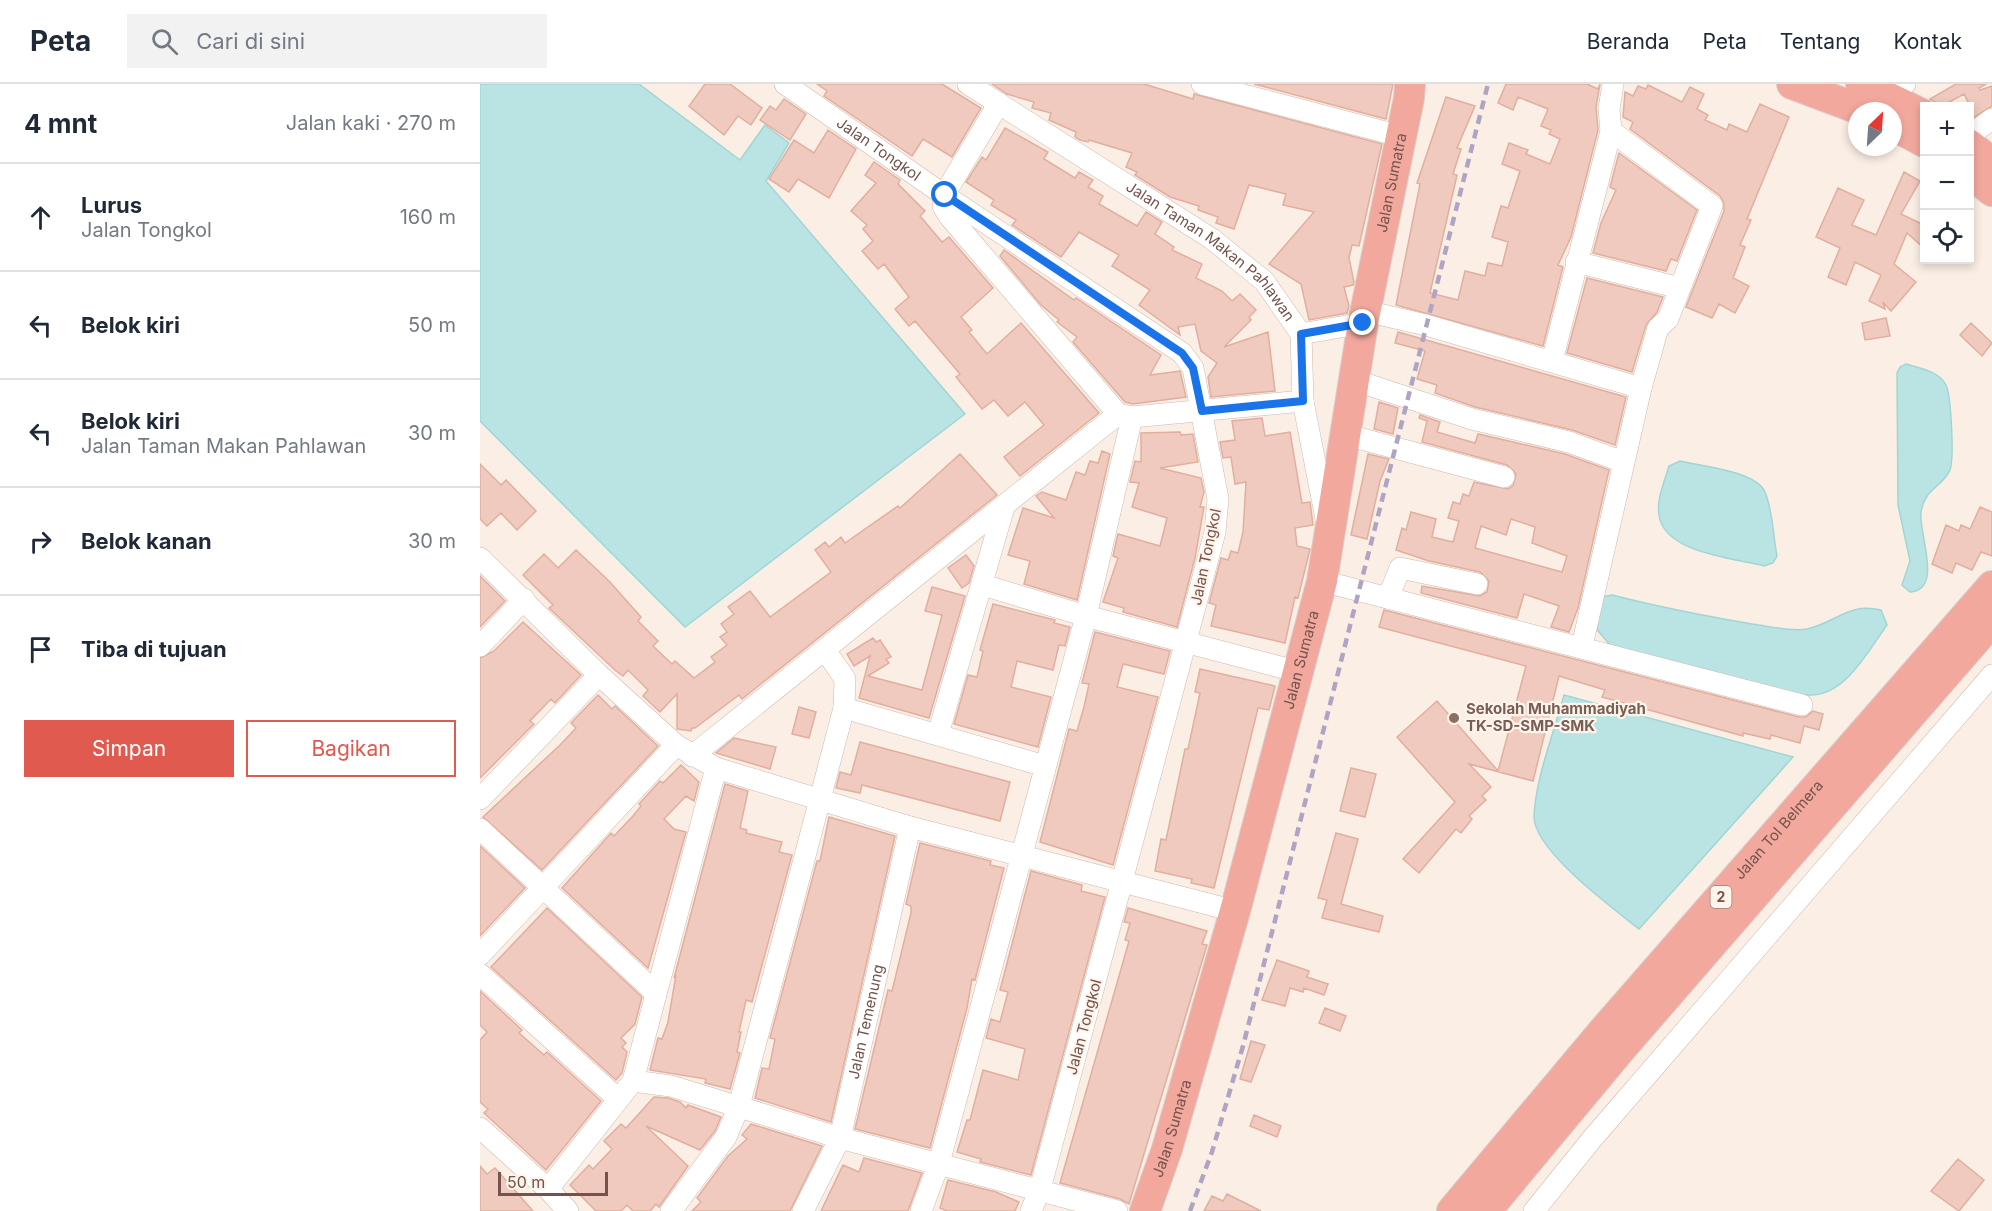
<!DOCTYPE html>
<html lang="id">
<meta charset="utf-8">
<style>
:root{--surface:#fff;--page:#f2f2f3;--text:#1f2937;--muted:#747a83;--line:#e0e1e3;--accent:#e05a4f}
body{margin:0;font-family:Inter,sans-serif;background:var(--page);color:var(--text)}
.controls{position:absolute;right:18px;top:18px;display:grid;overflow:hidden;border-radius:0px;box-shadow:0 3px 9px #0003}
.controls button{width:54px;height:54px;display:grid;place-items:center;padding:0;border:0;border-bottom:2px solid var(--line);background:var(--surface);color:var(--text);font:30px sans-serif}
.compass{position:absolute;left:1368px;top:18px;width:54px;height:54px;border-radius:50%;background:var(--surface);box-shadow:0 3px 9px #0003;rotate:25deg}
.scale{position:absolute;left:18px;bottom:15px;width:110px;box-sizing:border-box;padding-left:6px;border:3px solid #73534b;border-top:0;font-size:16px;line-height:21px;white-space:nowrap;color:#73534b;-webkit-text-stroke:4px #fef4eb;paint-order:stroke}
.stop{position:absolute;width:18px;height:18px;margin:-14px;border:4px solid #1a73e8;border-radius:50%;background:#fff}
.stop.end{background:#1a73e8;border-color:#fff;box-shadow:0 2px 6px #0008}
.list{margin:0;padding:0;list-style:none}
h2{display:flex;justify-content:space-between;align-items:center;height:78px;margin:0;padding:0 24px;font-size:26px}
h2 small{font-size:20px;font-weight:400;color:var(--muted)}
.list li{display:grid;grid-template-columns:39px 1fr auto;gap:18px;align-items:center;box-sizing:border-box;height:108px;padding:0 24px;border-top:2px solid var(--line)}
.list b{display:block;font-size:22px;white-space:nowrap}
.list p{margin:0;font-size:20px;white-space:nowrap;color:var(--muted)}
.list em{font-size:20px;font-style:normal;color:var(--muted)}
.actions{display:flex;gap:12px;padding:18px 24px}
.actions a{flex:1;padding:14px 0;border:2px solid var(--accent);border-radius:0px;text-align:center;font-size:21px;color:var(--accent)}
.actions .main{background:var(--accent);color:#fff}
.icon{flex:none;width:33px;height:33px;fill:none;stroke:currentColor;stroke-width:2;stroke-linecap:round;stroke-linejoin:round}
.map{position:relative;flex:none;width:1512px;height:1127px;overflow:hidden}
header{display:flex;align-items:center;gap:36px;box-sizing:border-box;height:84px;padding:0 30px;background:var(--surface);border-bottom:2px solid var(--line)}
header strong{font-size:28px}
nav{display:flex;gap:33px;margin-inline-start:auto;font-size:21px}
.search{width:420px;height:54px;background:var(--page);display:flex;align-items:center;gap:15px;box-sizing:border-box;padding:0 21px;border-radius:0px;color:var(--muted);font-size:22px}
main{display:flex}
aside{flex:1;background:var(--surface)}
.map>svg:first-child{display:block}
.water{fill:#bae4e4;stroke:#a1d5d5;stroke-width:1.5}
.building{fill:#f0cabe;stroke:#e1ae9f;stroke-width:1.5;fill-rule:evenodd}
.lines{fill:none;stroke-linecap:round;stroke-linejoin:round}
.minor-casing{stroke:#ceb8af;stroke-width:22}
.highway-casing{stroke:#d8cfcd;stroke-width:32}
.minor{stroke:#fff;stroke-width:21}
.highway{stroke:#f3a89e;stroke-width:30}
.rail{stroke:#b0a4c4;stroke-width:4.5;stroke-dasharray:9 6;stroke-linecap:butt}
.route{stroke:#1a73e8;stroke-width:8}
.education-dot{fill:#8d6e63;stroke:#fef4eb;stroke-width:2}
.labels{text-anchor:middle;stroke-width:4.5;stroke-linejoin:round;paint-order:stroke}
.shield{fill:#fef4eb;stroke:#9d837b;stroke-width:1.5}
.shield-label{font-size:14px;font-weight:bold;fill:#73534b}
.street-label{font-size:15px;fill:#73534b;stroke:#fef4eb}
.education-label{font-size:15px;font-weight:bold;fill:#785e54;stroke:#fef4eb;text-anchor:start}
</style>
<header>
<strong>Peta</strong>
<div class="search"><svg class="icon" aria-label="search" viewBox="0 0 24 24"><circle cx="10" cy="10" r="6"/><path d="M15 15l6 6"/></svg>Cari di sini</div>
<nav><a>Beranda</a><a>Peta</a><a>Tentang</a><a>Kontak</a></nav>
</header>
<main>
<aside>
<h2>4 mnt<small>Jalan kaki · 270 m</small></h2>
<ul class="list">
<li><svg class="icon" aria-label="ahead" viewBox="0 0 24 24"><path d="M12 20V5M6 11l6-6 6 6"/></svg><div><b>Lurus</b><p>Jalan Tongkol</p></div><em>160 m</em></li>
<li><svg class="icon" aria-label="left" viewBox="0 0 24 24"><path d="M17 20v-9H6M10 6l-5 5 5 5"/></svg><div><b>Belok kiri</b></div><em>50 m</em></li>
<li><svg class="icon" aria-label="left" viewBox="0 0 24 24"><path d="M17 20v-9H6M10 6l-5 5 5 5"/></svg><div><b>Belok kiri</b><p>Jalan Taman Makan Pahlawan</p></div><em>30 m</em></li>
<li><svg class="icon" aria-label="right" viewBox="0 0 24 24"><path d="M7 20v-9h11M14 6l5 5-5 5"/></svg><div><b>Belok kanan</b></div><em>30 m</em></li>
<li><svg class="icon" aria-label="arrive" viewBox="0 0 24 24"><path d="M6 21V4h12l-3 4 3 4H6"/></svg><div><b>Tiba di tujuan</b></div></li>
</ul>
<div class="actions"><a class="main">Simpan</a><a>Bagikan</a></div>
</aside>
<div class="map">
<svg width="1512" height="1127" viewBox="0 0 1512 1127">
<rect width="100%" height="100%" fill="#fbefe5"/>
<!-- water -->
<path class="water" d="M0 0H159L260 76 285 41 309 59 286 97 485 330 205 543 0 337Z
M1426 280C1439 284 1459 287 1466 301 1471 312 1475 379 1469 388 1459 405 1445 405 1441 428 1438 449 1464 506 1430 508L1422 501 1430 477 1418 421 1417 289 1420 283Z
M1200 377C1221 382 1276 387 1285 408 1293 427 1293 452 1297 472L1293 479 1284 482C1253 474 1184 469 1179 431 1176 417 1185 396 1189 382Z
M1132 511C1179 523 1225 532 1272 540 1289 542 1310 548 1327 545 1356 539 1368 518 1401 526L1407 541C1389 566 1366 610 1332 611 1323 612 1313 608 1304 607L1131 562 1113 541 1122 513Z
M1084 611 1313 673 1159 845C1134 825 1053 766 1054 732 1056 692 1074 649 1084 611Z"/>
<!-- building -->
<path class="building" d="M225 0H250L282 24 271 41 258 32 244 51 209 22Z
M337 0H462L501 24 472 73 443 55 432 72 344 12 347 7Z
M512 0H664L713 15 714 10 902 60 879 162 872 161 869 174 874 198 873 201 864 203 869 222 867 229 829 236 821 200 789 180 834 128 803 121 806 110 769 101 754 145 736 139 738 133 718 126 719 122 690 113 655 91 657 88 646 83 652 69 609 56 608 58 600 56 595 53 596 48 569 36 571 29 552 24 554 18 527 10Z
M774 0H913L906 35Z
M1026 0H1107L1118 5 1120 0 1116 23 1118 46 1091 153 1078 181 1083 183 1063 262 916 221 940 100 937 99 966 13 995 22 977 64 981 65 973 90 977 91 950 209 978 216 985 187 1005 192 1008 179 1022 182 1028 158 1012 153 1021 122 1028 124 1040 87 1022 80 1029 59 1048 66 1046 70 1070 80 1080 55 1069 50 1071 46 1061 42 1068 25 1038 13 1033 26 1018 19Z
M1476 0H1506L1499 4 1500 6 1512 2V22L1490 36V22L1484 10 1462 22 1450 15Z
M1168 1 1202 18 1210 3 1224 10 1217 25 1228 31 1225 36 1247 46 1249 40 1267 48 1280 20 1309 33 1267 135 1271 136 1260 161 1265 163 1253 194 1269 202 1255 229 1239 220 1232 234 1206 223 1244 127V119L1240 112 1150 45 1153 38 1143 33 1145 8 1153 12 1158 2 1166 5Z
M304 15 326 30 310 56 280 36 290 22 296 26Z
M525 44 568 68 564 75 595 94 599 88 613 96 608 103 623 112 619 120 657 142 666 128 682 138 675 150 694 163 692 166 722 180 716 194 742 207 752 217 760 210 776 226 769 233 771 236 744 263 788 248 795 307 731 313 728 293 737 279 721 267 715 240 698 243 700 251 659 221 670 206 632 182 639 171 599 148 581 173 532 141 536 136 511 121 514 116 486 98 502 73 506 76Z
M348 46 376 65 349 114 318 95 309 108 289 95 314 56 334 69Z
M1139 69 1217 126 1197 177 1191 175 1186 187 1113 169 1121 139 1136 106 1130 103Z
M394 78 420 96 418 100 445 127 440 132 462 158 469 153 513 204 481 233 492 246 489 248 507 270 541 239 619 329 540 392 524 373 564 341 545 318 528 332 514 316 502 325 476 293 480 290 435 237 429 242 415 225 429 213 404 180 398 185 382 167 393 157 383 145 387 141 371 127 396 99 385 91Z
M1424 88 1440 97 1421 130 1444 141V164L1427 149 1414 180 1436 198 1411 227 1403 218 1405 225 1389 217 1401 191 1375 178 1366 201 1348 193 1360 164 1336 153 1358 104 1384 116 1372 141 1396 151Z
M524 166 594 216 596 214 681 271 670 291 700 287 706 313 653 320 645 318 593 258 597 253 577 238 579 236 561 221 520 172Z
M1107 194 1183 213 1177 228 1166 241 1152 288 1087 269Z
M1406 234 1410 252 1385 256 1382 239Z
M1491 239 1512 259 1502 272 1480 251Z
M918 248 1146 313 1135 361 1092 346 995 323 955 309 957 301 937 295 945 267 915 259Z
M899 318 918 324 913 350 894 345Z
M940 331 960 338 957 348 995 359 998 350 1085 370 1129 386 1098 524 1089 548 1071 543 1079 522 1044 510 1037 534 941 509 942 502 1000 512 1007 508 1009 497 1000 488 949 477 916 466 922 444 926 446 931 428 956 435 952 453 973 458 979 437 968 434 973 418 980 420 983 410 989 412 994 398 1028 405 1033 402 1036 390 1027 381 942 358 947 337 939 334ZM1031 435 1055 443 1052 459 1087 472 1082 488 995 464 1001 442 1026 451Z
M782 334 785 352 810 348 822 419 830 418 833 441 815 444 817 462 830 465 818 514 815 513 805 559 731 542 736 521 729 519 741 474 748 476 751 467 758 469 763 448 766 398 755 400 751 373 743 374 740 358 755 356 752 337Z
M700 348 701 351 713 350 718 378 680 384 721 394 724 408 720 423H724L715 474 697 543 643 528 644 524 623 518 638 474 633 472 638 450 680 462 687 434 652 423 659 399 650 398 655 377 661 378V349Z
M622 367 630 370 597 516 544 500 550 477 528 471 543 424 574 434 556 412 562 408 586 416 596 388 605 391 610 377 618 379Z
M480 370 517 411 262 615 259 611 215 644H212L211 647 197 645V610L180 628 163 612 168 606 148 586 143 592 136 587 69 524 73 521 43 491 64 470 78 484 96 466 129 497 161 533 158 537 178 557 173 562 192 580 195 577 214 594 235 578 231 573 247 561 240 553 247 548 241 540 254 530 248 523 270 507 290 533 351 488 335 466 345 458 349 463 361 453 365 459 418 422 420 424Z
M888 370 909 375 900 397 887 455 871 451Z
M0 380 21 401 26 396 56 427 37 446 21 429 7 442 0 435Z
M1500 423 1512 428V472L1501 468 1492 486 1476 479 1472 489 1452 480 1466 441 1479 447 1481 441 1490 445Z
M486 471 494 482 489 499 482 504 468 484Z
M0 492 25 517 0 543Z
M452 503 485 512 449 634 379 614 390 572 374 582 367 570 393 554 396 558 400 556 411 573 406 575 409 579 388 592 442 606 462 531 445 527Z
M513 520 575 536 574 539 590 543 585 562 579 561 573 586 537 577 531 603 571 613 558 663 474 640 488 591 497 593 503 567 500 566Z
M904 526 1319 633H1326L1333 627 1343 630 1339 646 1324 642 1320 659 1291 651 1290 655 1263 649V652L1122 613 1125 606 1079 592 1053 697 989 680 1011 703 1002 712 1006 716 989 732 992 735 981 749 976 745 939 789 923 775 975 718 917 653 957 617 1018 687 1046 582 899 543Z
M43 538 101 591 75 619 71 615 50 637 54 640 0 694V574L14 567Z
M615 548 690 567 684 590 643 580 637 603 678 613 633 781 560 758 589 645 597 647 604 623 609 600 602 599Z
M720 585 795 602 789 626 778 624 734 804 711 799 712 795 675 787 681 755 686 756 705 665H708L720 609 715 608Z
M118 611 132 625 135 622 178 662 62 786 3 733 80 661 96 644 91 639Z
M319 623 336 628 329 654 312 650Z
M254 654 296 663 290 685 236 669Z
M380 658 530 698 520 737 382 701 380 709 356 704 360 688 371 691Z
M201 681 219 698 214 717 206 712 184 735 194 745 206 748 168 884 82 804 131 749 134 752 153 732 161 722 159 720 180 697 183 699Z
M871 684 896 690 885 733 860 727Z
M245 700 268 707 260 744 267 746 266 749 302 758 299 768 312 771 272 918 266 916 259 948H261L257 968 260 969 250 1005 225 999 226 995 170 986 178 954 182 955 188 938 196 891 194 894Z
M349 733 415 752 351 1038 275 1014 282 984 289 985 295 955 290 954 337 777H340Z
M856 749 878 755 861 820 903 832 899 848 842 834 847 816 838 814Z
M440 759 511 777 510 781 524 784 495 896 492 895 487 924 450 1064 375 1045 403 927 408 906 412 907 431 829V822L426 820Z
M0 762 45 804 0 852Z
M551 787 602 801 601 807 625 813 551 1091 500 1078 501 1075 477 1068 487 1036H490L503 986 538 996 545 965 506 954 511 935 520 938 528 908 520 906Z
M67 824 162 913 155 940 141 954 146 959 142 963 147 968 142 989 136 996 11 883Z
M648 824 727 847 722 860 727 861 649 1120 640 1115 580 1099 649 857 645 856 650 839 644 838Z
M797 876 829 887 827 893 848 900 844 911 824 904 823 908 810 904 805 922 782 916Z
M0 907 42 946 39 949 64 971 67 968 121 1017 66 1086 4 1029 8 1025 0 1018V956L7 948 0 941Z
M845 924 866 932 860 947 839 939Z
M771 957 785 961 771 998 760 995Z
M174 1013 188 1014 200 1018 206 1024 208 1021 241 1033 235 1047 220 1066 166 1042 208 1082 179 1123 176 1120 170 1127H153L147 1121 141 1127H116L90 1101 109 1081 113 1085 132 1065 124 1057 141 1040 146 1044Z
M774 1031 801 1042 797 1053 770 1042Z
M271 1040 342 1062 310 1127H212L221 1118 217 1114 248 1072 267 1055 262 1051Z
M384 1074 442 1089 428 1127H341L363 1081 379 1088Z
M1478 1075 1504 1096 1479 1127 1451 1107Z
M0 1082 7 1090 15 1084 53 1127H0Z
M468 1096 516 1108 539 1118 535 1127H467L460 1124Z
M747 1110 781 1127H724L732 1112 743 1117Z"/>
<g class="lines">
<!-- minor casing -->
<g class="minor-casing">
<g id="minor">
<path id="s1" d="M305 0 464 111 702 269 713 284 738 415 735 448 560 1105 551 1127"/>
<path id="s2" d="M488 0 732 155 784 197 821 250 823 317 846 435"/>
<path d="M722 0 920 52"/>
<path d="M1408 13 1425 0"/>
<path d="M519 19 464 111 463 122 469 132 638 330 652 333 823 317"/>
<path d="M1490 51 1512 35"/>
<path d="M1096 178 1200 204"/>
<path d="M885 227 946 241 1161 304 1178 244 1188 235 1232 122 1131 47"/>
<path d="M821 250 883 239"/>
<path d="M1072 277 1131 47 1129 25 1133 0"/>
<path d="M874 296 992 335 1089 358 1143 378"/>
<path d="M867 351 1024 393"/>
<path d="M0 474 119 591 196 661 236 684 430 743 755 827"/>
<path d="M842 497 1322 621"/>
<path d="M503 501 606 532 819 588"/>
<path d="M908 514 920 484 997 500"/>
<path d="M0 562 44 515"/>
<path d="M1102 562 1161 304"/>
<path d="M364 624 565 682"/>
<path d="M458 650 524 423"/>
<path d="M212 672 638 330"/>
<path d="M0 715 119 591"/>
<path d="M0 745 176 909"/>
<path d="M0 871 196 661"/>
<path d="M0 890 138 1015"/>
<path d="M153 997 191 1002 360 1054 637 1127"/>
<path d="M0 1044 68 1105 88 1127"/>
<path d="M68 1105 153 997 236 684"/>
<path d="M191 1127 246 1053 259 1022 364 624 365 595 345 566"/>
<path id="s3" d="M323 1127 360 1054 430 743"/>
<path d="M441 1127 459 1079 606 532 652 333"/>
<path d="M1054 1127 1112 1055 1512 591"/>
</g>
</g>
<!-- highway casing -->
<g class="highway-casing">
<g id="highway">
<path d="M1312 0 1384 27"/>
<path d="M1381 0 1444 31"/>
<path d="M1413 41 1444 58"/>
<path d="M1490 61 1512 79"/>
<path d="M1490 89 1512 107"/>
<path id="s4" d="M665 1127 687 1065 755 827 842 497 883 239 929 14 930 0"/>
<path id="s5" d="M972 1127 1124 946 1512 502"/>
<path d="M1006 1127 1140 966 1512 537"/>
</g>
</g>
<!-- minor -->
<use href="#minor" class="minor"/>
<!-- highway -->
<use href="#highway" class="highway"/>
<!-- rail -->
<path class="rail" d="M710 1127 732 1068 763 962 1008 0"/>
</g>
<g class="lines">
<!-- route -->
<path class="route" d="M465 111 702 269 713 284 722 327 823 317 821 250 883 239"/>
</g>
<!-- markers -->
<circle class="education-dot" cx="974" cy="634" r="6"/>
<g class="labels">
<!-- shield labels -->
<rect class="shield" x="1230.5" y="802" width="21" height="22" rx="4.5"/>
<g class="shield-label">
<text x="1241" y="818">2</text>
</g>
<!-- street labels -->
<g class="street-label">
<text dy="5" stroke="none"><textPath href="#s1" startOffset="114">Jalan Tongkol</textPath></text>
<text dy="5" stroke="none"><textPath href="#s4" startOffset="1059">Jalan Sumatra</textPath></text>
<text dy="5" stroke="none"><textPath href="#s2" startOffset="296">Jalan Taman Makan Pahlawan</textPath></text>
<text transform="translate(726 473) rotate(-78)" y="5">Jalan Tongkol</text>
<text dy="5" stroke="none"><textPath href="#s4" startOffset="573">Jalan Sumatra</textPath></text>
<text dy="5" stroke="none"><textPath href="#s5" startOffset="502">Jalan Tol Belmera</textPath></text>
<text dy="5" stroke="none"><textPath href="#s3" startOffset="201">Jalan Temenung</textPath></text>
<text transform="translate(604 943) rotate(-75)" y="5">Jalan Tongkol</text>
<text dy="5" stroke="none"><textPath href="#s4" startOffset="87">Jalan Sumatra</textPath></text>
</g>
<!-- education labels -->
<g class="education-label">
<text x="986" y="630">Sekolah Muhammadiyah<tspan x="986" dy="17">TK-SD-SMP-SMK</tspan></text>
</g>
</g>
</svg>
<div class="controls">
<button>+</button>
<button>−</button>
<button><svg class="icon" aria-label="locate" viewBox="0 0 24 24"><circle cx="12" cy="12" r="6"/><path d="M12 2v4M12 18v4M2 12h4M18 12h4"/></svg></button>
</div>
<svg class="compass" viewBox="-18 -18 36 36"><path d="M0-13l5 13h-10z" fill="#e53935"/><path d="M0 13l5-13h-10z" fill="#747a83"/></svg>
<div class="scale">50 m</div>
<div class="stop" style="left:465px;top:111px"></div>
<div class="stop end" style="left:883px;top:239px"></div>
</div>
</main>
